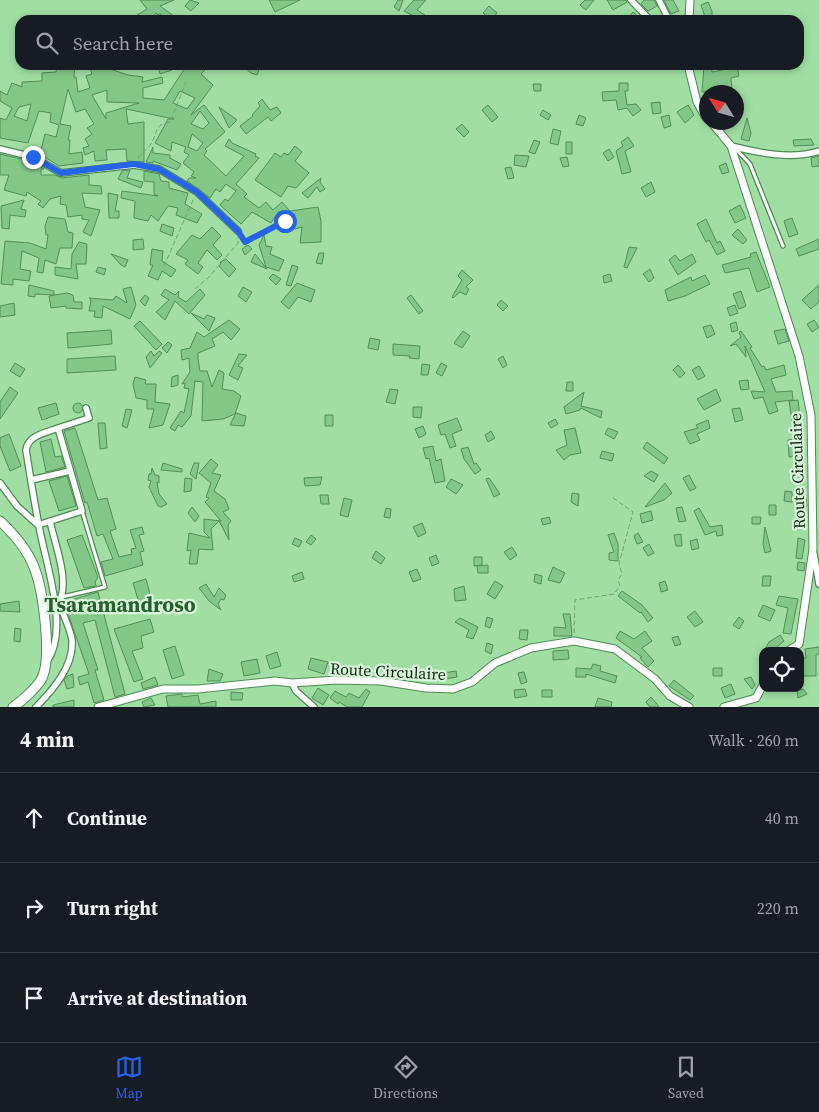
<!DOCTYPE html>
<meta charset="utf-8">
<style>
:root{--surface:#171b24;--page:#20242c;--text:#f1f3f6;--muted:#9ea1a6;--line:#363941;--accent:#2563eb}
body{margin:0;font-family:"Source Serif 4",serif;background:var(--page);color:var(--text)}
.controls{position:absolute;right:15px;bottom:15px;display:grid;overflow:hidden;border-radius:10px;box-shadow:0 2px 8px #0003}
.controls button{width:45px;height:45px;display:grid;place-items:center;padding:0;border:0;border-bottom:1px solid var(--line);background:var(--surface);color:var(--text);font:25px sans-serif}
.compass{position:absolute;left:699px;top:85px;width:45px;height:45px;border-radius:50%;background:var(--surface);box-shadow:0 2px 8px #0003;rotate:307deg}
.stop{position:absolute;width:15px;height:15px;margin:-11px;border:4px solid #2563eb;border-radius:50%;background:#fff}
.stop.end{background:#2563eb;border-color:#fff;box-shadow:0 1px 5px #0008}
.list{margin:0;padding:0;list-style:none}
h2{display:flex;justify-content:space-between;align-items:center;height:65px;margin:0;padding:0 20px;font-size:21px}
h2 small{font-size:16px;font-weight:400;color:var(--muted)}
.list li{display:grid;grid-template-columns:32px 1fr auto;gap:15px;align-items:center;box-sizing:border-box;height:90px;padding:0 20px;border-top:1px solid var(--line)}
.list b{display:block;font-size:19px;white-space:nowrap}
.list em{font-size:16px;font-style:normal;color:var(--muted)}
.icon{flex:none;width:28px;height:28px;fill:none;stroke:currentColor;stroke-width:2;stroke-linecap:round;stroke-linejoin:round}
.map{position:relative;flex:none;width:819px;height:707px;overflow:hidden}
.search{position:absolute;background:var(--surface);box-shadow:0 2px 8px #0003;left:15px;right:15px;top:15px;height:55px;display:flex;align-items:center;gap:12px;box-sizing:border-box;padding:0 18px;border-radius:15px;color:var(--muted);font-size:19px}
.sheet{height:335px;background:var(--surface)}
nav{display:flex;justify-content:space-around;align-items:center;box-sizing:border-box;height:70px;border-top:1px solid var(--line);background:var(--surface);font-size:14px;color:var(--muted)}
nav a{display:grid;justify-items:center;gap:2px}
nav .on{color:var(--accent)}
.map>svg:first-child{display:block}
.building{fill:#84c889;stroke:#528e57;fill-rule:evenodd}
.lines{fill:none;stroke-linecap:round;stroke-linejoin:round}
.service-casing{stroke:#4f8a54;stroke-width:5.5}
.minor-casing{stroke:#4f8a54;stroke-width:8}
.tertiary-casing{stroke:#4f8a54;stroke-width:9}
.primary-casing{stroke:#4f8a54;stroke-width:11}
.path{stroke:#71a374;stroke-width:1;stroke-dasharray:5 2.5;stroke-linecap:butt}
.service{stroke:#fff;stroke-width:3}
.minor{stroke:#fff;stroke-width:5.5}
.tertiary{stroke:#fff;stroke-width:7}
.primary{stroke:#fff;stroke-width:9}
.route{stroke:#2563eb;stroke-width:6}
.labels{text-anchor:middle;stroke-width:4.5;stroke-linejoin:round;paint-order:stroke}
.street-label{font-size:16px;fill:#0f2812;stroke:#d8f6d8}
.district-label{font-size:21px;font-weight:bold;fill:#26612d;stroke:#d8f6d8}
</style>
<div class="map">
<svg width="819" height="707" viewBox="0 0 819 707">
<rect width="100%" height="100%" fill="#a0dea4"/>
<!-- building -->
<path class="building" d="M140 0H174L160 6 174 16 169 20 160 14 157 15 156 13 148 20H129L147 9Z
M190 0 199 3 191 11 185 6Z
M269 0H300L275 12Z
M398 0H403L399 11 394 7Z
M414 0H426L417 10 425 15 423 20H413L415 17 404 11Z
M585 0H594L586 10 580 5Z
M607 0H626L627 2 613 10Z
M644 0H654L657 6 648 11 641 4Z
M664 0H673L679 11 671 14Z
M708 2 712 11V20H706L701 5Z
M489 6 497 13 491 20 483 13Z
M633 12 642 20H626Z
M67 65 75 66 74 77H76L78 92 90 88 86 76 92 74 90 68H107L128 75 143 77 142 82 162 77 163 83 143 88V98L164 100 187 65H200L205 70 201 74 213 85 191 115 204 105 225 132 205 149 207 151 204 155 226 176 244 156 225 146 229 139 232 143 256 154 255 156 259 158 236 184 247 194 244 197 259 208 266 202 273 210 282 202 290 211 318 207 321 221V242L300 243 302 227 295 229 279 211 271 223 252 212 241 224 220 205 225 199 228 201 236 191 226 184 220 192 216 189 210 198 187 181 189 178H196L191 176 194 172 183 163 189 155 184 152 186 147 172 142 171 151 155 143 168 119H174L126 109 128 124 144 122V162L127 161 126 149 106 150 107 160 95 161 94 151 85 155 83 148 89 146 85 139 92 134 87 128 94 124 85 109 76 112 68 89 60 124 71 126 68 140H70L69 154 82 152 83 163 59 166 40 154 45 134 56 137 59 125 50 122 51 113 39 111 28 143 0 138V118L6 120 12 108 0 101V91L7 95 12 83 22 87V82L42 81V73L56 72 57 66 66 68ZM107 90V102L139 103 106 113V119L92 95ZM180 91 195 98 187 109 173 103ZM31 104 27 121 14 116 19 107ZM200 111 209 123 203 129 191 124ZM192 134 203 143 197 151 188 147Z
M158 65H171L172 70 160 74Z
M242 65H252L259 70 257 75 251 73Z
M704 65H712V72L737 67 739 76 731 78 732 90 702 92Z
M619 83H628V91H625L627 105 636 104 641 110 633 116 627 108 618 110 616 100 603 101 602 92 619 91Z
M533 84H541V91H534Z
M262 99 270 110 277 107 281 113 271 121 268 117 246 134 240 126 253 116 252 115 260 106 258 103Z
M660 102 661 113 653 114 651 103Z
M488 105 498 117 492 122 482 110Z
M688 105 694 115 685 123 677 112Z
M219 107 237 120 229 128Z
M543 110 551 115 548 120 540 115Z
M579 115 586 118 583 126 576 124Z
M669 115 671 126 664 128 661 117Z
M747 118 751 133 749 141 741 139Z
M462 124 469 132 464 137 456 129Z
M553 129 561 131 558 145 550 143Z
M628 137 634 146 625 151 631 172 622 174 616 151 623 146 621 142Z
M811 139 814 145 794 146 793 140Z
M534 140 540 142 535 154 529 152Z
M566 142H572V154H566Z
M295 146 302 152 295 161 309 173 296 188 288 186 281 197 255 180 275 153 281 157 284 153 288 155Z
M153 147V153L170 155V158L181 164 177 170 153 161V163L146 162Z
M609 149 614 157 608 161 603 153Z
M0 154 25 160 37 167 38 165 44 169H41V175H55L62 178 89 175V185L101 186 102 194 82 193 85 207 100 210 91 236 83 232 89 220 82 219V215L68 217 66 205 60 204 61 196 50 199 43 208 38 204 41 201 27 192 26 196 4 190 9 175H0Z
M515 155 529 156 526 167 514 165Z
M819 156V166L812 167 811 158Z
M567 157 569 166 563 167 560 158Z
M726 163 729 172 722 174 719 166Z
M511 167 514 178 508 179 505 168Z
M130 170 127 178 143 182 141 188 118 179 122 171Z
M144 171 159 174 161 181 169 182V188L188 193 185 204 202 214 197 223 176 215 178 208 168 206 158 221 151 215 148 221 134 218 135 201 121 198 122 191 158 196 154 194V182L144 181Z
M321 178 320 182 325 189 320 192 317 187 308 198 302 193Z
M651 182 655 192 646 197 641 188Z
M108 193 118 195 115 211H119V218H109Z
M24 200 21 209 26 210 25 217 10 215 9 229 2 228 1 206Z
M740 205 746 218 735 223 729 211Z
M48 217 65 219 68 232 73 233 72 248H60L56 264 45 260 43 273 37 272 39 258 22 251 20 269 31 271 29 281 13 279V285L1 284 5 241 30 243 46 249 48 235H46L45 226Z
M792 218 798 234 789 237 784 221Z
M706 219 717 243 720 241 725 251 717 255 709 240 706 242 697 224Z
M162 224 174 228 172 236 160 231Z
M212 227 221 236 213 245 222 255 217 260 207 250 198 263 203 267 198 274 185 264 188 260 176 254 192 235 200 239Z
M738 229 747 240 743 244 732 235Z
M264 235 266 246 272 247 270 254 284 260 279 271 266 267 259 245Z
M143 239 144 249 133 250V240Z
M819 239V249L799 256 796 249Z
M79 242 87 244 86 264H76L78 279 55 275V267L71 269 72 254Z
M248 245 252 249 245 255 242 249Z
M629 247 637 248 627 268 624 267Z
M152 249 163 251 162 261 176 270 171 277 162 271 158 280 148 276 153 265H150Z
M756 252 770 287 757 292 749 268 725 273 722 265 751 257 750 254Z
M319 253H324L322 264 316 263Z
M111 254 128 260 125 267 121 265Z
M255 254 267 269 251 262Z
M692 254 696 262 678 275 669 260 675 255 680 261Z
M226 259 236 269 229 277 219 266 221 264 220 262Z
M292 265 298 267 291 286 286 285Z
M98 267 106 269 104 275 96 272Z
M650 269 654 278 649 282 643 274Z
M462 270 473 280 466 287 469 289 466 295 460 292 453 298 452 297 462 280 458 276Z
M273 274 281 279 276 285 269 278Z
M610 274 612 281 604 283 603 276Z
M705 275 710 284 685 296 668 301 665 290 691 277 692 281Z
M297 283 315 290 311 302 298 297 289 309 281 302Z
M29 285 54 291V295L35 294V297L28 296Z
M819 285V302L811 309 802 300Z
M131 287 136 305 130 319 103 306 102 318 94 317 95 311H89L91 300 89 298 113 300 116 296 127 303 123 289Z
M243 287 252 292 246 302 238 296Z
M165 289 175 295 179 291 178 297 186 302 200 289 205 295 189 314 175 301 165 320 156 312 169 300 161 295Z
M741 291 746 306 739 309 733 294Z
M67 293 73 295 74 302H82V309L66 308V306L51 308 49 296Z
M145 295 149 298 145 306 140 301Z
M411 295 423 311 419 314 407 298Z
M501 300 508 306 503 311 497 305Z
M14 303 15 315 0 317V306Z
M735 305 738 313 730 316 727 308Z
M191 313 204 319 207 315 215 318 209 331Z
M229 320 240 329 231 340 223 332 212 339 215 346 198 353V359L200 371H207L212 387 219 370 224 373 222 389 234 391 241 396 235 414 223 419 202 421 203 382 195 381 191 416 182 427 178 425 175 431 170 428 181 411 184 413 189 389 184 388 185 383 182 384 190 372 189 358 182 360 181 350 190 348 197 332 204 337Z
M814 320 819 327 812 332 807 324Z
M140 321 162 344 156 350 134 326Z
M736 322 738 330 732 332 730 324Z
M711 325 715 334 707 338 703 327Z
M785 329 789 341 778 344 774 331Z
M111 330 112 344 68 348 67 333Z
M463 331 470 336 462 348 454 343Z
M741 331 752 347 750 348 762 367 764 366 766 370 784 365 786 375 771 379 776 392 792 391 793 400 775 402 778 411 769 414 763 397 754 399 751 391 765 392 745 346 746 357 736 344 730 346 741 337 739 332Z
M370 338 380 340 378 350 368 348Z
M168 342 172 345 167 353 162 348Z
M393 344 420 346 419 359 409 358 410 356 393 355Z
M151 351 154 356 159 351 162 353 150 368 146 357Z
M239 354 247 355 238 366 243 368 238 380 229 375Z
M115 356 116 370 67 373V359Z
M503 356 507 365 503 368 498 359Z
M15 363 25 369 20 377 10 371Z
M441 363 447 366 442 376 436 373Z
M422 364 430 365 428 375H421Z
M678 365 685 373 680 378 673 370Z
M699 366 705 376 698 380 692 370Z
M178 375V385L171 387 172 377Z
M135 377 146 380 145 384H156L155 402 170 404 163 425 149 428 154 409H147V400L136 398 133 384Z
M748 380 749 389 741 390 739 381Z
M567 382H573V391H566Z
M10 387 18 393 0 419V402Z
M390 389 398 390 395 404 386 402Z
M716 389 721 401 704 410 697 399Z
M584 392 581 406 602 411 601 418 581 408 580 410 566 414 564 407Z
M798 400 801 427 793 428 789 401Z
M73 408a5 5 0 1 1 10 0a5 5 0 1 1-10 0Z
M56 403 59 414 42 420 38 408Z
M413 407H422L421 418 413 417Z
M740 408 743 420 735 422 732 409Z
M126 409 132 410 127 428 122 426Z
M236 413 246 416 244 426 230 425Z
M325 415H333V426H325Z
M457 418 462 430 452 434 456 446 450 448 445 434 441 435 438 425Z
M555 419 558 424 551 428 548 423Z
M708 420 710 428 697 434 700 440 690 444 684 432 698 428 696 425Z
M98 423H105L107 448 100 449Z
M423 426 426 434 419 438 415 429Z
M75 428 98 500 107 498 116 529 110 531 119 557 132 554 131 549 136 548 130 530 142 527 144 534 139 535 144 551 140 552 143 565 105 576 101 562 113 559 103 534 97 536 87 502 85 503 64 431Z
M575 428 581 453 570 455 564 460 556 450 567 445 564 430Z
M608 428 618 432 614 439 605 434Z
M491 431 495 438 488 442 485 435Z
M9 434 21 466 10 471 0 446V438Z
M51 439 55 457 61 456 65 467 46 472 40 442Z
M798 439 800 456 789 457 788 440Z
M647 442 668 458 664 464 643 448Z
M433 446 436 461 441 459 445 481 435 483 429 458 426 459 423 448Z
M468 447 474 464 476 463 481 470 475 474 464 459 461 449Z
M602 451 614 454 612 461 600 458Z
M211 459 218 465 212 473 221 475 214 491 225 499 229 509 223 512 231 521 228 525 229 540 219 521 211 529 213 550 199 549 197 564H189L191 550 187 551 189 533 210 538 204 532V519L221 521 205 502 209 498 206 497 211 483 199 473Z
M163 463 182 469V472L161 470Z
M194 463H199L196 479 190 474Z
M152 468 155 475 159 476V483L157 482 159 494 167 504 161 507 158 506 149 487 151 481 148 480 149 474H151Z
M651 471 658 475 654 482 644 476Z
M689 475 696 488 690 491 683 478Z
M67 476 76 506 59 511 49 481Z
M322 477 320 485 305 486 304 478Z
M185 478 192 479 191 491 184 492Z
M489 478 500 494 494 497 486 479Z
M451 479 463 485 456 494 446 487Z
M665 483 672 493 664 500 645 507Z
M785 491 792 492V502L784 501Z
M572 493 579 494 578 506 571 502Z
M320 495H328L329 504H321Z
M806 497 807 507H799L798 498Z
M344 498 352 500 348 517 340 515Z
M769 505H776V515H769Z
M192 507 199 516 195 522 188 513Z
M682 507 686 521 679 522 676 508Z
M386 508 391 509 390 518 384 517Z
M699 508 710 527 722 525 723 535 717 536 716 531 705 535 694 511Z
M651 511 653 520 642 523 640 514Z
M549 517 551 523 543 525 541 519Z
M752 517H761L760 524H752Z
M422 523 426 533 418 537 413 527Z
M765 527 771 551 765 553 763 544Z
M614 533 618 544V561L609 560V553L614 552 608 535Z
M638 533 643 542 637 544 634 536Z
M681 534 682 546H676L674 535Z
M82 535 98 577 95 582 96 586 84 588 67 540Z
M311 535 316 539 311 545 306 542Z
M295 538 302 541 299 547 292 544Z
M798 538 805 540 802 559 796 558Z
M697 539 699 548 692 550 690 541Z
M649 544 654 553 648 556 643 548Z
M512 547 517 555 510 560 504 552Z
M376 551 385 558 381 564 372 558Z
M436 555 439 563 432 566 429 558Z
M474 557H482V565L474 566Z
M798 562 805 563 804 571 797 570Z
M488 565V573H478L477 566Z
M553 567 565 573 560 583 548 580Z
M417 569 421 579 413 582 409 572Z
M302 572 304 579 294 582 292 576Z
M535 574 542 576 541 584 534 582Z
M763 576H771L770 586H762Z
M146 579 152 602 140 606 133 583Z
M495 581 503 586 495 599 487 594Z
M665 581 668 590 661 592 659 583Z
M206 584 214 597 219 588 226 595 224 600 221 599 218 604 221 610 209 601 199 588Z
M464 586 466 600 455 601 454 589Z
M622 591 642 605 653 618 648 622 641 612 640 613 618 596Z
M98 592 125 694 115 697 95 620 83 623 98 670H95L104 700 94 703 88 682 80 685 78 677 89 674 64 602Z
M779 596 798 599 791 634 783 633 788 608 776 605Z
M19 601 20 612 0 611V604Z
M763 605 775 610 770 621 758 616Z
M695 611 703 622 695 627 687 617Z
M563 614H570L572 636H554V627L566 628Z
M487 617 493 619 490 628 485 626Z
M739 617 744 621 739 629 733 625Z
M460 618 478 627 473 639 466 637 469 630 455 622Z
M150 619 154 632 141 636 143 648 132 651 143 679 134 682 114 629Z
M15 628 21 629 20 642 14 641Z
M520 630H528L527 640 519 639Z
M620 631 634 639 645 631 652 641 642 648 654 661 648 667 640 658 642 657 616 638Z
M780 635 784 641 772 651H764L769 642Z
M678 636 681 644 675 646 672 638Z
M487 643 493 645 491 654 485 651Z
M175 646 184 675 172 679 163 650Z
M819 647V654L816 655V676H800V659L806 658 805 649Z
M568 650 569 659 553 660V651Z
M277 652 281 666 270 669 266 656Z
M311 658 328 662 324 674 308 669Z
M257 659 260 673 244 676 241 662Z
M593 664 601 666 600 671 617 676 615 683 586 674V677H576V668L591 669Z
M713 668H722V676H713Z
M209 669 223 674 220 681H207Z
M456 671 457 677 445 679 443 673Z
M524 672 527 682 521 684 518 673Z
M73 674 74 687 67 689 64 680 67 676Z
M155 677 158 685 143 689 141 683Z
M751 677 755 685 752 689 744 679Z
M674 680 694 696 690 700 669 686Z
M731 684 735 694 725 698 721 688Z
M318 688 329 695 323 705 312 698Z
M366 689 370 692 362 707H347L339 702 338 704 330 698 335 691 346 697 349 693 359 698Z
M525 689 527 696 515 698 514 690Z
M803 689 807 694 798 698 797 691Z
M542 690H552V697H542Z
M231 692 243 693 242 700H231Z
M182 694V697L198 695 200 704 216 701V707H168L166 696Z
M651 697 657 704 659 707H650L646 702Z
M151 698 155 705 144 707 142 702Z
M598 698 612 702 611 707H595Z
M74 700V707H53V705Z"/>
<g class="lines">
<!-- service casing -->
<g class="service-casing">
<path id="service" d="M736 149 750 164 783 246
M62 597 105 587 82 511"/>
</g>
<!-- minor casing -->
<g class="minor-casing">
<path id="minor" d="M631 0 650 20
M659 0 669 20
M731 146C760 153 791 160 819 151
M0 149 33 157 61 173 134 165 159 169 197 192 238 231
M58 428 89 418 86 408
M31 480 70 471
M0 483 17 506 38 525
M38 525 82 511 58 428C46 433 28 435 26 450 30 475 34 501 39 526 45 562 70 629 47 661
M814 554 819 584
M292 683 296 691 314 707
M36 707C53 690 74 666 72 640 70 628 63 614 59 603 70 581 55 545 50 521"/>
</g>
<!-- tertiary casing -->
<g class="tertiary-casing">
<path id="tertiary" d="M689 20 690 0
M688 65 697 102 706 118
M711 122 731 146 799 356 811 415 813 549 799 644 788 651
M98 707 163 689H198L275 681 292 683 337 680 381 681 426 688 453 689 472 682 495 663 531 648 574 641 615 649 655 679 670 696 689 707
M724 707 756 698 763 685"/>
</g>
<!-- primary casing -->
<g class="primary-casing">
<path id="primary" d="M0 521C14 534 27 549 34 567 43 590 53 659 41 680 35 689 22 701 13 707"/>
</g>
<!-- path -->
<path class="path" d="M138 158C142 152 149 149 152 142 158 131 154 125 170 122L186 82
M241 236 245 242 285 221 288 236
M164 266 194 198
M195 289 209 277 238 243V236
M574 633 575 600 614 594 620 586 618 580 622 574 619 564 633 512 612 497"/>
<!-- service -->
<use href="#service" class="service"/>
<!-- minor -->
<use href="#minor" class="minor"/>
<!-- tertiary -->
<use href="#tertiary" class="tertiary"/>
<!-- primary -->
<use href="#primary" class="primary"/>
</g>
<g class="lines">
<!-- route -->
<path class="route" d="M33 157 61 173 134 164 159 169 197 192 238 231 245 242 285 221"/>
</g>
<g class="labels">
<!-- street labels -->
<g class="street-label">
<text transform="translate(797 471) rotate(-92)" y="6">Route Circulaire</text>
<text transform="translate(388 671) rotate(3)" y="6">Route Circulaire</text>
</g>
<!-- district labels -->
<g class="district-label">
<text x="120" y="612">Tsaramandroso</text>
</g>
</g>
</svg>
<div class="controls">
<button><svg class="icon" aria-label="locate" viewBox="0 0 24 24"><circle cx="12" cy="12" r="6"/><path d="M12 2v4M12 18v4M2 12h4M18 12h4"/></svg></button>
</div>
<svg class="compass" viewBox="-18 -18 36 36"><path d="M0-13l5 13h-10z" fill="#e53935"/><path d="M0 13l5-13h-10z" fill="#9ea1a6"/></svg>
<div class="stop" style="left:285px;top:221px"></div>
<div class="stop end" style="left:33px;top:157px"></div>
<div class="search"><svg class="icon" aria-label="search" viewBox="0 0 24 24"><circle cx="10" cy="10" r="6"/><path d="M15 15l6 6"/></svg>Search here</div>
</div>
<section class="sheet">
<h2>4 min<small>Walk · 260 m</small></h2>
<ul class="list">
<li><svg class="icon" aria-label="ahead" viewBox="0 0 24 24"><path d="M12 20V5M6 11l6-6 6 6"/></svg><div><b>Continue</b></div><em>40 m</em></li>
<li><svg class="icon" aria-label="right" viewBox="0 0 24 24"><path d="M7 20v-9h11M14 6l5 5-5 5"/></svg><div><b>Turn right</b></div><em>220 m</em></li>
<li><svg class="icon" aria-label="arrive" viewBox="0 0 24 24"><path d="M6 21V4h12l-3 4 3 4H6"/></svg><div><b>Arrive at destination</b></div></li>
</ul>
</section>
<nav>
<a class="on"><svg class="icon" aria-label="map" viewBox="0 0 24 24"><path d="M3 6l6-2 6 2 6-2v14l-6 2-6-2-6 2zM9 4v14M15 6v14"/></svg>Map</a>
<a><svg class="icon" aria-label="directions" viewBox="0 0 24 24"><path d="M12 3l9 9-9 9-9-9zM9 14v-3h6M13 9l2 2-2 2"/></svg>Directions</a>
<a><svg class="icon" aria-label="saved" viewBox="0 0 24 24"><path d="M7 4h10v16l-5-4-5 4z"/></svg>Saved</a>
</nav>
